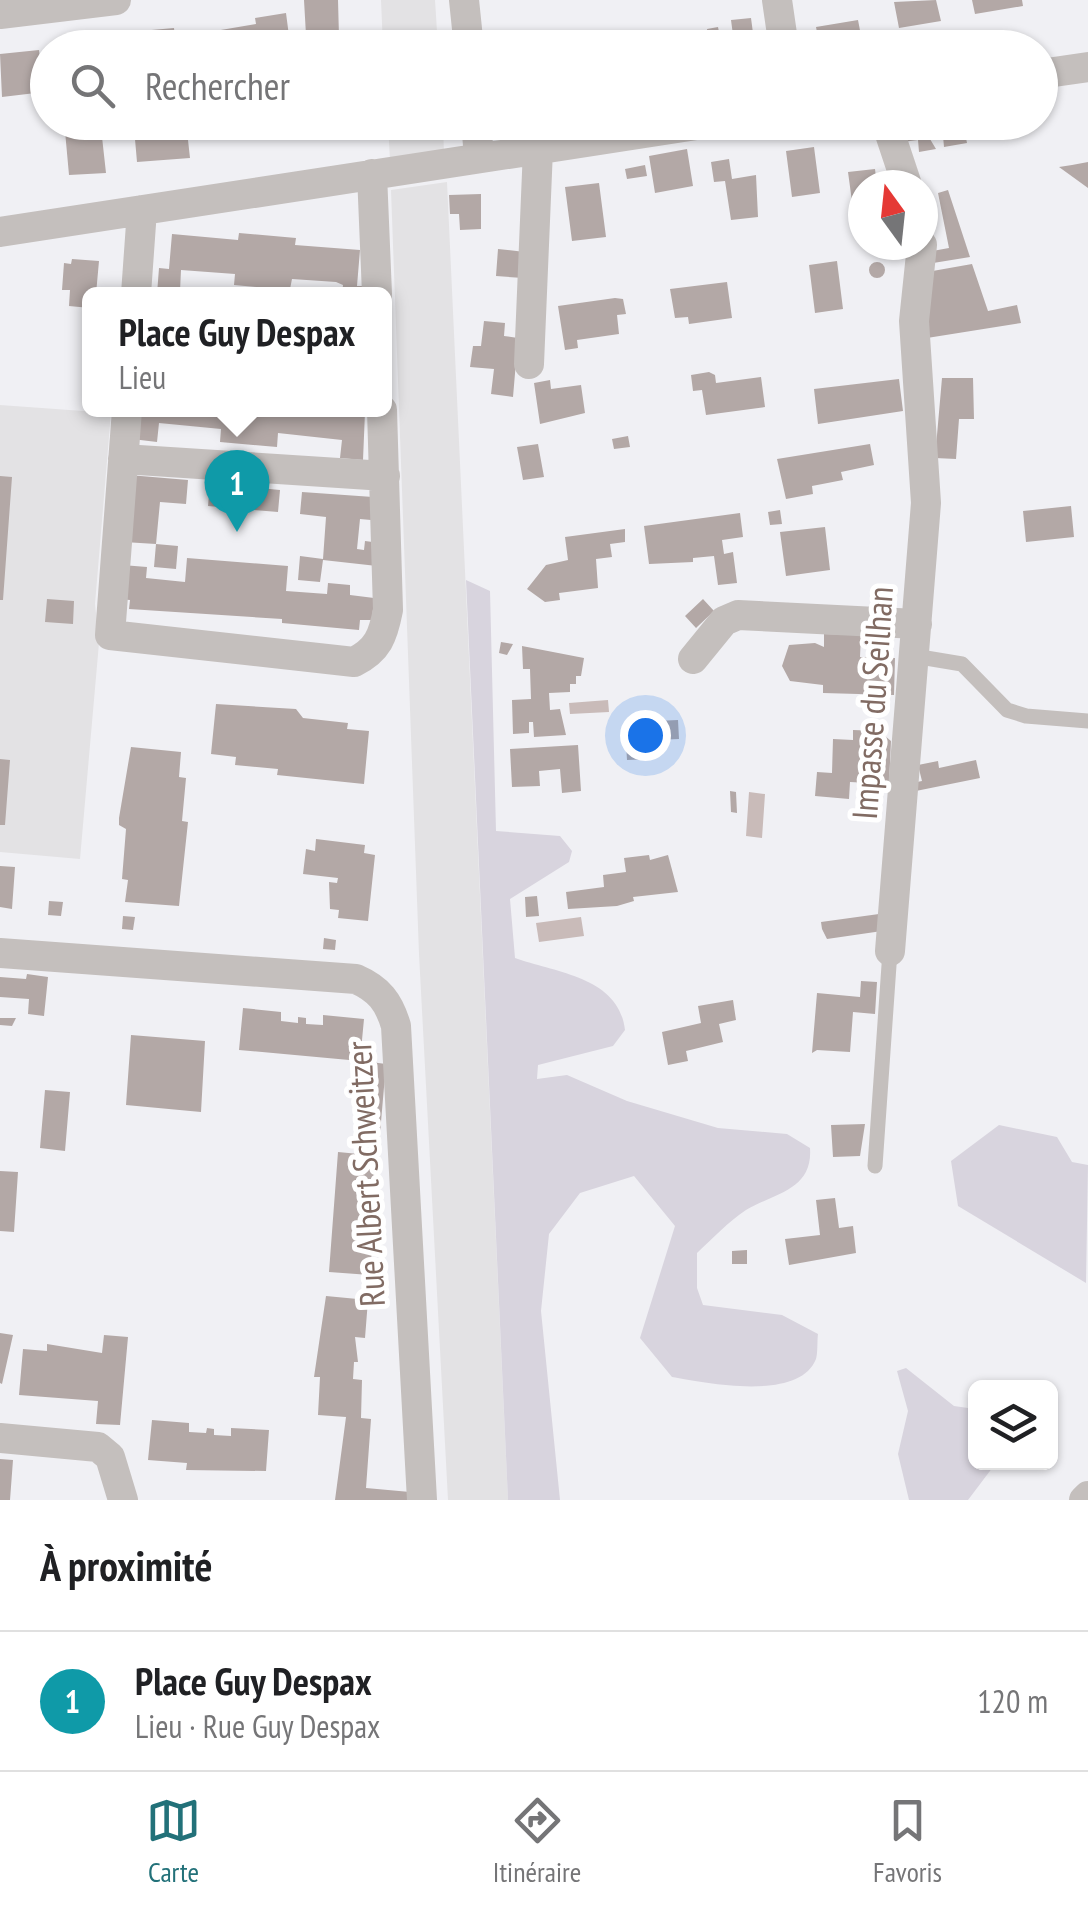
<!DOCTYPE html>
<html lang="fr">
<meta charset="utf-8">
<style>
:root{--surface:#fff;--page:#f2f2f2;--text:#202124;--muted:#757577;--line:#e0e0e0;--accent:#227179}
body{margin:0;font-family:"PT Sans Narrow",sans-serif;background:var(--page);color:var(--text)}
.controls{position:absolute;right:30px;bottom:30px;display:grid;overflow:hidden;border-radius:15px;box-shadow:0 2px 8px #0004}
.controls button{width:90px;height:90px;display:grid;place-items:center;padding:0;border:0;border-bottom:2px solid var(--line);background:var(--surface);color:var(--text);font:50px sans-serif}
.compass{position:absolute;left:848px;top:170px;width:90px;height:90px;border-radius:50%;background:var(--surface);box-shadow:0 2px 8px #0004;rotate:345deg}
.you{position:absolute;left:645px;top:735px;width:35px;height:35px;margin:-25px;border:8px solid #fff;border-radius:50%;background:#1a73e8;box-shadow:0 0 0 15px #1a73e833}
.badge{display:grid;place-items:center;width:65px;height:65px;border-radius:50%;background:var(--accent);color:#fff;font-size:32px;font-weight:700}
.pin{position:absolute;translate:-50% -82px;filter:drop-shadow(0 2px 5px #0008)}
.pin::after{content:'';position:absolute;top:52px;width:35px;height:30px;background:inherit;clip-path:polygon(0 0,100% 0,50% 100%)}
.popup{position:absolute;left:82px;top:287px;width:310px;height:130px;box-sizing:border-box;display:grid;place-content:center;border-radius:15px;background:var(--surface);filter:drop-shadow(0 2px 8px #0005);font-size:32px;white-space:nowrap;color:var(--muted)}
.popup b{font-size:38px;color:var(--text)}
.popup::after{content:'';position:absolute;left:50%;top:100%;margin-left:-20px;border:20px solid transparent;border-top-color:var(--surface)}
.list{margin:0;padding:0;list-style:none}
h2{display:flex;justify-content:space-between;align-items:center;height:130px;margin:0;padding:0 40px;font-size:42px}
h2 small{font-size:32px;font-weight:400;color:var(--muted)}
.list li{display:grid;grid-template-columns:65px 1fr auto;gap:30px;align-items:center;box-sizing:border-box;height:140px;padding:0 40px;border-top:2px solid var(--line)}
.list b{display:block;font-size:38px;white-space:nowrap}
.list p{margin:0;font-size:32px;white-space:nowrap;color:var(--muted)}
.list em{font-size:32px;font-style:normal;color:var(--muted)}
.icon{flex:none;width:55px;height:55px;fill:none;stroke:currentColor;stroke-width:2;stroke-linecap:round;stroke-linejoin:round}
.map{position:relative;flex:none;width:1088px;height:1500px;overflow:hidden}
.search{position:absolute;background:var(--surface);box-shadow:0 2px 8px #0004;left:30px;right:30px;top:30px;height:110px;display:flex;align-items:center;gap:25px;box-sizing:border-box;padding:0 35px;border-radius:55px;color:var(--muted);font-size:38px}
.sheet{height:270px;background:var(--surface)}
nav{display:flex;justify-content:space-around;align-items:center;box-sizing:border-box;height:140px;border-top:2px solid var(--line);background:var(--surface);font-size:28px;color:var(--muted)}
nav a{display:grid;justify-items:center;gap:5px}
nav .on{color:var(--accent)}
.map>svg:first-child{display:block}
.built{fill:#e3e2e4}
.green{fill:#d8d4de}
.water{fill:#c9bbb9}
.building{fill:#b3a8a6}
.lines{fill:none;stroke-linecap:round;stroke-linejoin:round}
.lane{stroke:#c4bfbd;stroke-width:15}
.street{stroke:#c4bfbd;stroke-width:30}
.labels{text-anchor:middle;stroke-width:10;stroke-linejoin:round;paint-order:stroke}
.street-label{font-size:35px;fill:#816b63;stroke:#fff}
</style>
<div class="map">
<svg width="1088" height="1500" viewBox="0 0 1088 1500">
<rect width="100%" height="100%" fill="#f0f0f4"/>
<!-- built -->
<path class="built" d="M381 0H435L438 47H383Z
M388 123H443L444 155 390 161Z
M447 182 508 1500H448L419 954 391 190Z
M0 405 111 413 95 604 99 643 80 859 0 852Z"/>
<!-- green -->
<path class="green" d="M466 580 490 591 496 831 560 836 572 851 569 862 510 899 515 958C557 973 619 977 625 1030L613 1046 538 1065 537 1079 567 1075 627 1101 718 1128 787 1134 810 1148C813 1190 775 1193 746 1210 729 1221 712 1239 697 1253V1288L703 1305 782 1315 818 1334C817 1341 818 1352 816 1359 799 1402 706 1383 672 1377L640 1338 675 1226 634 1176 580 1193 549 1234 541 1311 560 1500H508Z
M999 1125 1057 1137 1072 1162 1088 1165 1086 1283 958 1206 951 1161Z
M906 1368 954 1406 975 1409 976 1462 996 1463 968 1500H909L898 1454 908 1411 897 1371Z"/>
<!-- water -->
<path class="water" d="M608 700 609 712 570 714 569 703Z
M749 792 765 794 762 838 746 836Z
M581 917 584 936 539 942 536 923Z"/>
<!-- building -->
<path class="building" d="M304 0H338L339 37 311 39 312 48H211L209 32 256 24 255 18 286 13 289 36 306 35Z
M936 0 941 21 899 28 894 2Z
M972 0H1022L1023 6 975 14Z
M751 18 755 48H699L698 40 708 38 707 29 718 27 720 37 733 35 731 20Z
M858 20 863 46 820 48 816 27Z
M174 28 176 48H131L129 32Z
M95 34 97 48H60L59 39Z
M533 42 534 48H508V45Z
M39 50 44 92 2 97 0 54Z
M173 122H198L199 139 188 140 190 158 137 162 134 128Z
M895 122H1013V125L965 133 967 143 944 147 943 136 930 139 936 149 919 152 918 140 902 142Z
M101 128 106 173 69 175 65 131Z
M814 147 820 193 792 197 786 151Z
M687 149 693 186 655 193 649 156Z
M729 159 732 179 756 175 758 217 731 220 725 181 714 182 711 162Z
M1088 162V188L1059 167 1072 165Z
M645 165 647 176 627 179 625 169Z
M875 169 877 185H863V207L853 209 848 172Z
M599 183 606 237 572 241 565 187Z
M948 190 970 257 927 264V252L949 248 938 193Z
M481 194V229L460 230 459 214H450L449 195Z
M239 233 296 238 295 245 360 250 357 286H362V294H342L343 285 336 282 292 279 290 289 256 287 234 285 235 274 181 270 180 291 191 294H157L159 268 169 269 172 234 238 240Z
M498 249 525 252 523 278 496 276Z
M72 259 99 261 96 294H90V308L69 306 70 290H62L64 263 71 264Z
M837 261 843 309 815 313 809 265Z
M869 270a8 8 0 1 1 16 0a8 8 0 1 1-16 0Z
M972 264 988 311 1017 305 1021 323 927 338V272Z
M727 282 732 318 689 324 688 317 675 318 670 289Z
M615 298 623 299 626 314 617 315 619 334 577 340 578 348 565 350 558 306Z
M484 321 505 323 504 336 518 338 513 397 491 394 494 369 470 367 473 346H481Z
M709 372 715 375 716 383 761 377 765 407 706 415 702 390 693 391 691 375Z
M942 378H973L974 419H959L956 459 935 458Z
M899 379 903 411 818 424 814 389Z
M550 380 551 389 581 385 585 413 540 424 534 383Z
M134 410 365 412 363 460 340 458 342 440 278 433 277 447 220 442 221 429 159 423 157 442 132 439Z
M628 436 630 447 614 449 612 439Z
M538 444 544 477 523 480 517 447Z
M870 444 874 465 841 472 843 480 812 486 813 494 786 499 777 459Z
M129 475 188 480 186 504 160 502 156 544 178 546 176 569 154 567 156 544 124 542Z
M0 476 12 477 3 600H0Z
M210 483 280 490 278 512 208 506Z
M302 492 373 497 371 520 360 519 357 549 364 550 365 541 380 543 377 566 323 560 320 582 298 580 300 556 323 559 326 517 300 514Z
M1071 506 1074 537 1026 542 1023 511Z
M780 510 782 524 770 525 768 512Z
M740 513 743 537 722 540 724 554 733 552 737 583 718 585 714 556 693 558V562L649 564 644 526Z
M825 527 830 570 786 576 780 532Z
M625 529V542L610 544 612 557 596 559 598 588 559 593 560 600 545 602 527 589 546 565 568 560 565 537Z
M187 558 288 566 286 591 327 594 328 583 350 585V595L374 598 372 620H360L359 630 282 623V619L129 609 130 600 119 599 122 565 147 567 146 578 185 582Z
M47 599 74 601 73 624 45 622Z
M703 599 714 611 696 628 685 616Z
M824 634 861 635 860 657 895 658 894 695 823 693V685L790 681 782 666 789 645 815 643 824 647Z
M501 642 513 644 507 655 499 653Z
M522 646 584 658 581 676H576V684H570V692L549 693 550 710 560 709 566 735 534 737 533 722H529V733L513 734 512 700 531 699 530 669H523Z
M216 704 296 709 303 718 348 723 347 729 369 731 364 784 277 775 278 769 235 765 236 757 211 754Z
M678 720 679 739 657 740 656 721Z
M853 730 879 731 891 741 889 784 850 782 849 799 815 796 817 772 832 773 833 739 853 740Z
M651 742 652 759 627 760 626 743Z
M578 745 581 791 562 793 560 769 539 771 540 786 512 787 510 749Z
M131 747 181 752 179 777 186 778 182 821 188 822 179 906 125 902 128 880 122 879 126 829 119 825V818Z
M0 759 10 760 5 825H0Z
M976 760 980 778 906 793 907 784 922 781 918 765 938 761 939 768Z
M730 791 736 792 737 813 731 812Z
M316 839 365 845 364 853 375 855 368 921 338 918 339 910 330 909 329 882 337 883 338 878 303 874 306 849 315 851Z
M649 855 650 860 668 855 678 892 633 897 634 901 617 906 568 909 566 892 604 887 603 875 626 872 624 858Z
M0 866 15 867 12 909 0 907Z
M537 896 539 916 526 917 525 897Z
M49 901 63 902 61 916 48 915Z
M879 914 882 931 827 939 822 929 821 922Z
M123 916 135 917 133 930 122 929Z
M324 938 336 940 335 950 323 949Z
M27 974 48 977 44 1016 28 1014 29 999 0 997V977L26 979Z
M861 981 877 982 875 1014 853 1012 850 1052 817 1050 812 1053 817 993 860 997Z
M733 1000 736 1020 719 1024 723 1042 686 1051 688 1061 668 1065 662 1032 701 1023 698 1006Z
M243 1008 281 1012V1021L298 1023V1017L306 1018V1024L323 1025V1015L364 1019 360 1061 239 1050Z
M0 1018H16L12 1026 0 1025Z
M131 1035 205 1041 201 1112 126 1105Z
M363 1061 386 1064 379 1145 357 1143Z
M45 1090 70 1092 65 1151 40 1148Z
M865 1124 860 1156 833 1157 831 1125Z
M338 1152 380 1156 376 1194 367 1193 366 1209 372 1210 371 1219H365L364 1236H373L370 1275 329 1272Z
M0 1171 18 1172 14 1232 0 1231Z
M835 1198 839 1228 853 1226 856 1253 789 1265 785 1239 820 1235 816 1200Z
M747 1250V1264H732V1251Z
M326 1296 368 1300 365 1338 355 1337 358 1362H354L353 1379 362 1380 361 1418 371 1419 366 1488 410 1492 409 1500H335L346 1417 318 1415 320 1377H314Z
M0 1333 13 1335 2 1384 0 1383Z
M104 1335 128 1337 120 1425 96 1424 98 1401 19 1395 23 1349 47 1351V1344L102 1353Z
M152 1420 189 1423V1432L206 1433 207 1428 214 1429V1435L231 1436V1428L269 1430 266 1471 186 1470 187 1463 148 1460Z
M0 1459 13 1460 10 1500H0Z"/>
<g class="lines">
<!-- lane -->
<path class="lane" d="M914 656 962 664 1007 710 1026 716 1088 721
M875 1166 890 951"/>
<!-- street -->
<path class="street" d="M464 0 469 48
M777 0 784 48
M0 14 116 0
M1040 74 1088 67
M476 122 479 157
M886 122 907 185
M372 174 377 294
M0 232 716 122
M136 294 142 210
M529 364 538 149
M127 410 110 635 354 662C378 650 383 636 388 610L382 410
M123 459 385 476
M693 659 724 621 738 615 917 624
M890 951 926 503 914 321 922 245
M0 953 356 979C379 989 389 1002 396 1026L422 1500
M0 1438 98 1447 110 1457 123 1500
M1084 1500 1088 1496"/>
</g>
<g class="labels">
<!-- street labels -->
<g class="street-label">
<text transform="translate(873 703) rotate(-86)" y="12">Impasse du Seilhan</text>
<text transform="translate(366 1174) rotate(-93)" y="12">Rue Albert Schweitzer</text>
</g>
</g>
</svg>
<div class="controls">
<button><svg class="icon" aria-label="layers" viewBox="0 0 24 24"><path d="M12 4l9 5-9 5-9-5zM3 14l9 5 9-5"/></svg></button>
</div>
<svg class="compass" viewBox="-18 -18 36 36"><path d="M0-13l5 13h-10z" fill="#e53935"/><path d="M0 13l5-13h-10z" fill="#757577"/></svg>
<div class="you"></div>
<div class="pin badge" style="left:237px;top:532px;background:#0f9aa8">1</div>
<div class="popup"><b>Place Guy Despax</b>Lieu</div>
<div class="search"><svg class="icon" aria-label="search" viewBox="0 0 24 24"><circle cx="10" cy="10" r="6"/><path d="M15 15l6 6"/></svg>Rechercher</div>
</div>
<section class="sheet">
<h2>À proximité<small></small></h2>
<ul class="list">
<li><span class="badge" style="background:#0f9aa8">1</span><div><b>Place Guy Despax</b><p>Lieu · Rue Guy Despax</p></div><em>120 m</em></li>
</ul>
</section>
<nav>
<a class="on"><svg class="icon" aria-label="map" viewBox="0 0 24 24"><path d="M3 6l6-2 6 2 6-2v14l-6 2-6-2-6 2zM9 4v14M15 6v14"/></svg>Carte</a>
<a><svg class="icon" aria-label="directions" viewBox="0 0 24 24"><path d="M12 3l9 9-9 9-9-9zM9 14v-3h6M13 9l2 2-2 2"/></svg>Itinéraire</a>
<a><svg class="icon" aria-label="saved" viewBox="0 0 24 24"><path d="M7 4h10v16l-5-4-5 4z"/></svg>Favoris</a>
</nav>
